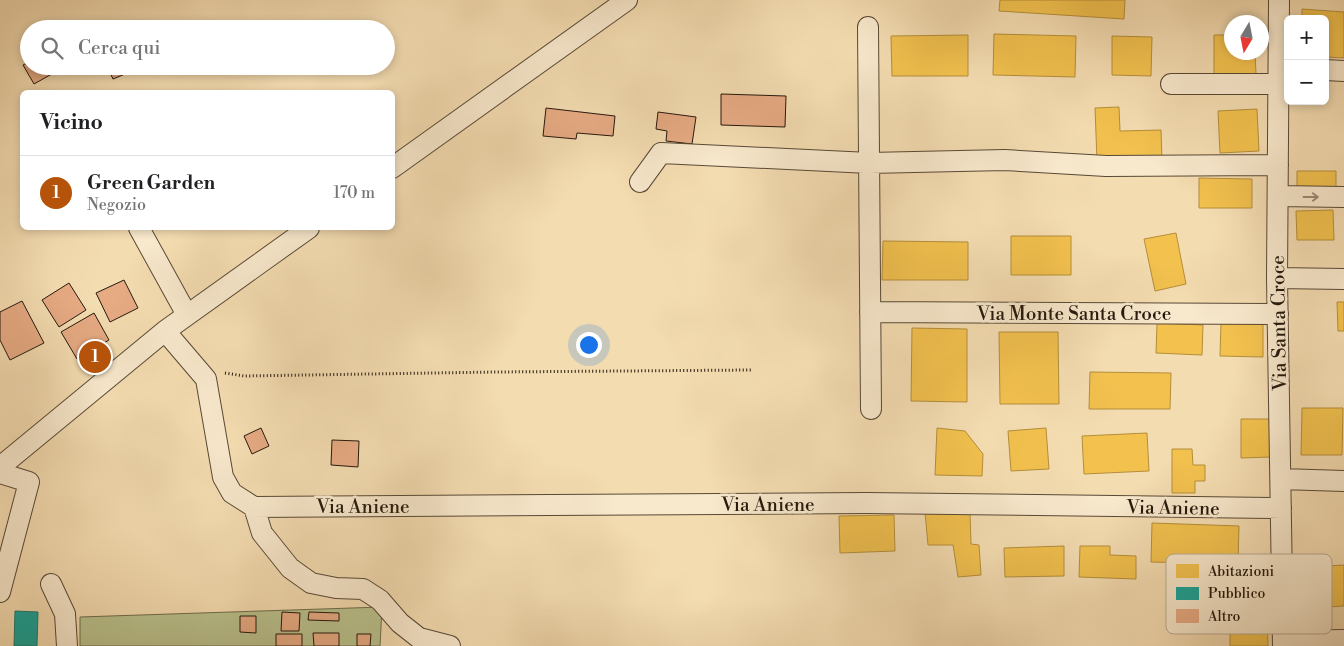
<!DOCTYPE html>
<html lang="it">
<meta charset="utf-8">
<style>
:root{--surface:#fff;--page:#f6f6f6;--text:#202124;--muted:#757577;--line:#e0e0e0;--accent:#b45309}
body{margin:0;font-family:"Libre Bodoni",serif;background:var(--page);color:var(--text)}
.controls{position:absolute;right:15px;top:15px;display:grid;overflow:hidden;border-radius:8px;box-shadow:0 2px 8px #0003}
.controls button{width:45px;height:45px;display:grid;place-items:center;padding:0;border:0;border-bottom:1px solid var(--line);background:var(--surface);color:var(--text);font:25px sans-serif}
.compass{position:absolute;left:1224px;top:15px;width:45px;height:45px;border-radius:50%;background:var(--surface);box-shadow:0 2px 8px #0003;rotate:190deg}
.you{position:absolute;left:588px;top:344px;width:18px;height:18px;margin:-12px;border:4px solid #fff;border-radius:50%;background:#1a73e8;box-shadow:0 0 0 8px #1a73e833}
.badge{display:grid;place-items:center;width:32px;height:32px;border-radius:50%;background:var(--accent);color:#fff;font-size:16px;font-weight:700}
.pin{position:absolute;translate:-50% -50%;border:2px solid #fff;box-shadow:0 1px 5px #0006}
.list{margin:0;padding:0;list-style:none}
h2{display:flex;justify-content:space-between;align-items:center;height:65px;margin:0;padding:0 20px;font-size:21px}
h2 small{font-size:16px;font-weight:400;color:var(--muted)}
.list li{display:grid;grid-template-columns:32px 1fr auto;gap:15px;align-items:center;box-sizing:border-box;height:75px;padding:0 20px;border-top:1px solid var(--line)}
.list b{display:block;font-size:19px;white-space:nowrap}
.list p{margin:0;font-size:16px;white-space:nowrap;color:var(--muted)}
.list em{font-size:16px;font-style:normal;color:var(--muted)}
.icon{flex:none;width:28px;height:28px;fill:none;stroke:currentColor;stroke-width:2;stroke-linecap:round;stroke-linejoin:round}
.map{position:relative;flex:none;width:1344px;height:646px;overflow:hidden}
.search{position:absolute;background:var(--surface);box-shadow:0 2px 8px #0003;left:20px;top:20px;width:375px;height:55px;display:flex;align-items:center;gap:12px;box-sizing:border-box;padding:0 18px;border-radius:28px;color:var(--muted);font-size:19px}
.panel{position:absolute;background:var(--surface);box-shadow:0 2px 8px #0003;left:20px;top:90px;width:375px;height:140px;border-radius:8px}
.map>svg:first-child{display:block}
.green{fill:#b9c18d;stroke:#6e6c4d}
.homes{fill:#f2c14e;stroke:#b48e3a}
.public{fill:#17a398;stroke:#1b796e}
.building{fill:#e7ab84;stroke:#24180d}
.lines{fill:none;stroke-linecap:round;stroke-linejoin:round}
.minor-casing{stroke:#584936;stroke-width:22}
.path{stroke:#24180d;stroke-width:3;stroke-dasharray:1 2.5;stroke-linecap:butt}
.minor{stroke:#f8e8cc;stroke-width:20}
.oneway{stroke:#998a76}
.labels{text-anchor:middle;stroke-width:5;stroke-linejoin:round;paint-order:stroke}
.street-label{font-size:19px;fill:#24180d;stroke:#f8e8cc}
.key{fill:#f8e8cc;stroke:#b8aa93;stroke-width:1}
.key-label{font-size:14px;fill:#24180d}
</style>
<div class="map">
<svg width="1344" height="646" viewBox="0 0 1344 646">
<rect width="100%" height="100%" fill="#f4dcb1"/>
<filter id="stains"><feTurbulence type="fractalNoise" baseFrequency=".004" numOctaves="4"/><feColorMatrix values="0 0 0 0 .2 0 0 0 0 .09 0 0 0 0 .02 0 0 0 .5 -.17"/></filter>
<radialGradient id="worn" r=".72"><stop offset=".6" stop-color="#630" stop-opacity="0"/><stop offset="1" stop-color="#630" stop-opacity=".3"/></radialGradient>
<!-- green -->
<path class="green" d="M382 607 380 646H80V617Z"/>
<!-- homes -->
<path class="homes" d="M1000 0H1125L1124 19 999 11Z
M1302 9 1344 12V58L1325 57V19H1302Z
M994 34 1076 36 1075 77 993 75Z
M968 35V76H892L891 36Z
M1214 35H1232V52H1255L1256 74H1214Z
M1112 36 1152 37 1151 76 1112 75Z
M1119 107 1120 131 1161 130 1162 160 1097 161 1095 108Z
M1257 109 1259 151 1220 153 1218 111Z
M1297 171H1336V189H1297Z
M1199 178 1252 179V208H1199Z
M1333 210 1334 240H1297L1296 211Z
M1176 233 1186 284 1155 291 1144 239Z
M1011 236H1071V275H1011Z
M883 241 968 242V280H882Z
M1337 302H1344V331H1338Z
M1221 322 1263 323V357L1220 356Z
M1157 323 1203 325 1202 355 1156 353Z
M912 328 967 329V402L911 401Z
M999 332H1058L1059 404H1000Z
M1090 372 1171 373 1170 409H1089Z
M1302 408H1343L1342 455H1301Z
M1241 419H1270L1271 457 1241 458Z
M937 428 965 431 983 454 982 476 935 475Z
M1046 428 1049 469 1011 471 1008 431Z
M1147 433 1149 471 1084 474 1082 436Z
M1172 449H1192L1193 465H1205V481H1195V493H1172Z
M925 512 970 513 971 544 979 545 981 575 958 577 953 545H928Z
M894 515 895 551 840 553 839 516Z
M1152 523 1239 526 1238 564 1151 562Z
M1064 546V576L1005 577 1004 548Z
M1080 546H1110V555L1136 556V579L1079 577Z
M1344 565V606L1311 608 1309 567Z
M1230 611H1267L1268 646H1230Z"/>
<!-- public -->
<path class="public" d="M15 611 38 612 37 646H14Z"/>
<!-- building -->
<path class="building" d="M56 21 61 29H42Z
M29 62V66H66L34 84 23 65Z
M107 66H144L113 79Z
M721 94 786 96 785 127 721 125Z
M546 108 615 116 613 136 577 133 576 139 543 136Z
M658 112 696 117 692 144 666 141 667 131 656 129Z
M124 280 138 308 110 322 96 293Z
M69 283 86 310 59 327 42 300Z
M22 301 44 343 10 360 0 340V312Z
M94 313 109 340 77 359 61 332Z
M261 428 269 446 252 454 244 436Z
M332 440 359 441 358 467 331 465Z
M282 612 300 613 299 631H281Z
M309 612 339 613V621L308 620Z
M240 616H256V633L240 632Z
M313 633H339V646H314Z
M276 634H302V646H276Z
M357 634H371L370 646H357Z"/>
<g class="lines">
<!-- minor casing -->
<g class="minor-casing">
<path id="minor" d="M1279 0 1277 278 1283 646
M868 27 871 409
M1325 70 1344 71
M1171 84H1279
M392 168 627 0
M640 182 661 153 869 163 1005 160 1106 166 1278 165
M1278 196 1344 197
M139 228 187 315
M1277 278 1344 279
M870 312 1278 314
M165 331 206 379 223 477 232 493 254 507 866 503 1281 508
M0 467 165 331 309 228
M0 473 29 482 0 592
M1281 479 1344 481
M254 507 262 533 290 568 311 583 336 588 363 589 380 600 400 623 419 638 450 646
M51 584 65 614 67 646
M1283 641 1344 640"/>
</g>
<!-- path -->
<path class="path" d="M225 373 244 376 496 372 751 370"/>
<!-- minor -->
<use href="#minor" class="minor"/>
</g>
<!-- one-way arrows -->
<defs><path id="oneway-shaft" d="M-6 0H5M1.5-3L5.5 0L1.5 3" fill="none" stroke-width="1.6" stroke-linecap="round" stroke-linejoin="round" transform="scale(1.25)"/></defs>
<use class="oneway" href="#oneway-shaft" transform="translate(1311 197)"/>
<g class="labels">
<!-- street labels -->
<g class="street-label">
<text x="1074" y="320">Via Monte Santa Croce</text>
<text transform="translate(1278 323) rotate(-91)" y="7">Via Santa Croce</text>
<text x="768" y="511">Via Aniene</text>
<text x="363" y="513">Via Aniene</text>
<text transform="translate(1173 507) rotate(1)" y="7">Via Aniene</text>
</g>
</g>
<!-- legend -->
<rect x="1166" y="554" width="166" height="80" rx="8" class="key"/>
<rect x="1176" y="564" width="23" height="14" fill="#f2c14e"/>
<rect x="1176" y="587" width="23" height="13" fill="#17a398"/>
<rect x="1176" y="609" width="23" height="14" fill="#e7ab84"/>
<g class="key-label">
<text x="1208" y="576">Abitazioni</text>
<text x="1208" y="598">Pubblico</text>
<text x="1208" y="621">Altro</text>
</g>
<rect width="100%" height="100%" filter="url(#stains)"/>
<rect width="100%" height="100%" fill="url(#worn)"/>
</svg>
<div class="controls">
<button>+</button>
<button>−</button>
</div>
<svg class="compass" viewBox="-18 -18 36 36"><path d="M0-13l5 13h-10z" fill="#e53935"/><path d="M0 13l5-13h-10z" fill="#757577"/></svg>
<div class="you"></div>
<div class="pin badge" style="left:95px;top:357px">1</div>
<div class="search"><svg class="icon" aria-label="search" viewBox="0 0 24 24"><circle cx="10" cy="10" r="6"/><path d="M15 15l6 6"/></svg>Cerca qui</div>
<section class="panel">
<h2>Vicino<small></small></h2>
<ul class="list">
<li><span class="badge">1</span><div><b>Green Garden</b><p>Negozio</p></div><em>170 m</em></li>
</ul>
</section>
</div>
